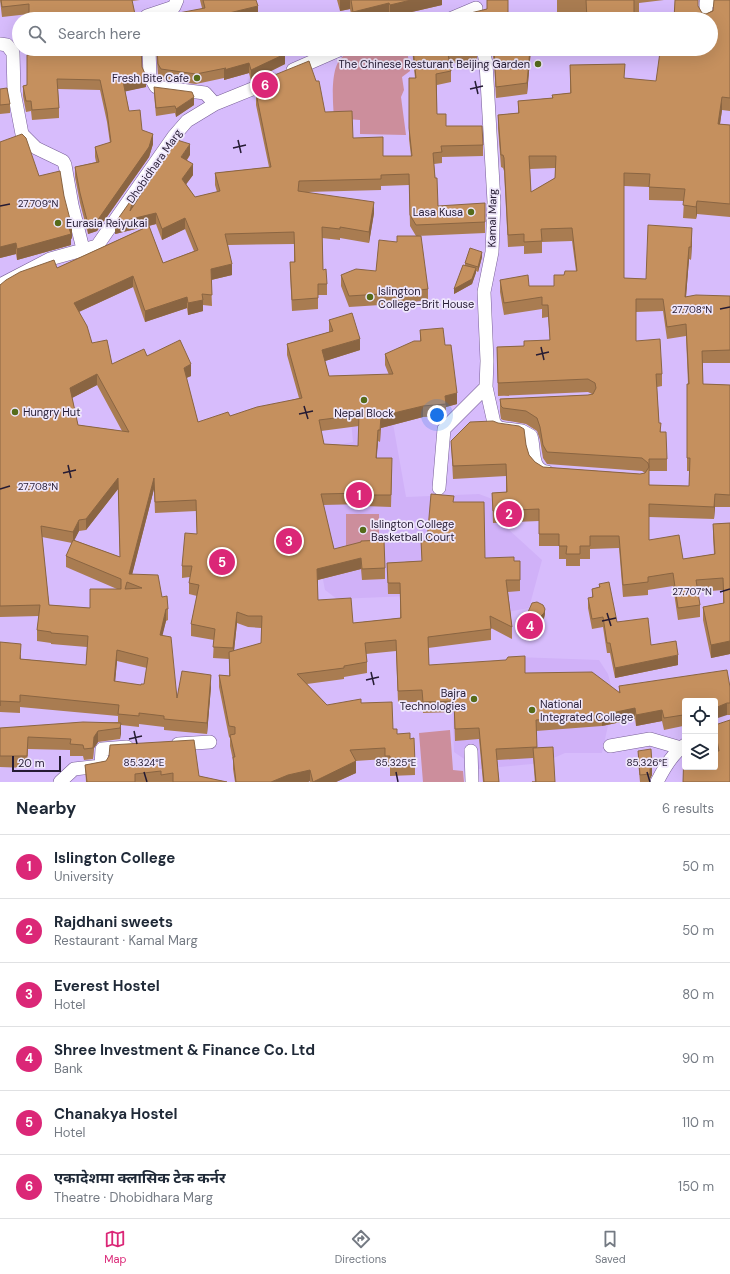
<!DOCTYPE html>
<meta charset="utf-8">
<style>
:root{--surface:#fff;--page:#f2f2f3;--text:#1f2937;--muted:#747a83;--line:#e0e1e3;--accent:#db2777}
body{margin:0;font-family:"DM Sans","Noto Sans Devanagari",sans-serif;background:var(--page);color:var(--text)}
.controls{position:absolute;right:12px;bottom:12px;display:grid;overflow:hidden;border-radius:4px;box-shadow:0 4px 16px #0002}
.controls button{width:36px;height:36px;display:grid;place-items:center;padding:0;border:0;border-bottom:1px solid var(--line);background:var(--surface);color:var(--text);font:20px sans-serif}
.scale{position:absolute;left:12px;bottom:10px;width:49px;box-sizing:border-box;padding-left:4px;border:2px solid #251b33;border-top:0;font-size:11px;line-height:14px;white-space:nowrap;color:#251b33;-webkit-text-stroke:3px #efe7fb;paint-order:stroke}
.you{position:absolute;left:437px;top:415px;width:14px;height:14px;margin:-10px;border:3px solid #fff;border-radius:50%;background:#1a73e8;box-shadow:0 0 0 6px #1a73e833}
.badge{display:grid;place-items:center;width:26px;height:26px;border-radius:50%;background:var(--accent);color:#fff;font-size:13px;font-weight:700}
.pin{position:absolute;translate:-50% -50%;border:2px solid #fff;box-shadow:0 1px 4px #0006}
.list{margin:0;padding:0;list-style:none}
h2{display:flex;justify-content:space-between;align-items:center;height:52px;margin:0;padding:0 16px;font-size:17px}
h2 small{font-size:13px;font-weight:400;color:var(--muted)}
.list li{display:grid;grid-template-columns:26px 1fr auto;gap:12px;align-items:center;box-sizing:border-box;height:64px;padding:0 16px;border-top:1px solid var(--line)}
.list b{display:block;font-size:15px;white-space:nowrap}
.list p{margin:0;font-size:13px;white-space:nowrap;color:var(--muted)}
.list em{font-size:13px;font-style:normal;color:var(--muted)}
.icon{flex:none;width:22px;height:22px;fill:none;stroke:currentColor;stroke-width:2;stroke-linecap:round;stroke-linejoin:round}
.map{position:relative;flex:none;width:730px;height:782px;overflow:hidden}
.search{position:absolute;background:var(--surface);box-shadow:0 4px 16px #0002;left:12px;right:12px;top:12px;height:44px;display:flex;align-items:center;gap:10px;box-sizing:border-box;padding:0 14px;border-radius:22px;color:var(--muted);font-size:15px}
.sheet{height:436px;background:var(--surface)}
nav{display:flex;justify-content:space-around;align-items:center;box-sizing:border-box;height:56px;border-top:1px solid var(--line);background:var(--surface);font-size:11px;color:var(--muted)}
nav a{display:grid;justify-items:center;gap:2px}
nav .on{color:var(--accent)}
.map>svg:first-child{display:block}
.built{fill:#d0b1f8}
.green{fill:#cc8e9c}
.lines{fill:none;stroke-linecap:round;stroke-linejoin:round}
.street-casing{stroke:#775e97;stroke-width:14}
.street{stroke:#fff;stroke-width:13}
.wall{fill:#a97c51;fill-rule:evenodd}
.shaded-wall{fill:#8a6542}
.building{fill:#c5905e;stroke:#8a6542;fill-rule:evenodd}
.ticks{fill:none;stroke:#251b33;stroke-width:1.5}
.poi-dot{fill:#556b1a;stroke:#efe7fb;stroke-width:1.5}
.labels{text-anchor:middle;stroke-width:3.5;stroke-linejoin:round;paint-order:stroke}
.poi-label{font-size:11px;fill:#251b33;stroke:#efe7fb;text-anchor:start}
.street-label{font-size:11px;fill:#251b33;stroke:#efe7fb}
.ticks-label{font-size:10px;text-anchor:middle;fill:#251b33;stroke:#efe7fb;stroke-width:3.5;stroke-linejoin:round;paint-order:stroke}
</style>
<div class="map">
<svg width="730" height="782" viewBox="0 0 730 782">
<rect width="100%" height="100%" fill="#d7bcfc"/>
<!-- built -->
<path class="built" d="M347 375 381 376 392 418 406 497 479 494 495 500 498 520 542 560 529 608 485 616 434 595 337 599 325 590 318 554 304 452 353 442Z
M516 657 599 660 608 674 614 698 602 753H565L542 763 479 769 454 752 451 667Z"/>
<!-- green -->
<path class="green" d="M367 49H407L410 71 402 77 404 90 401 97 406 135 360 134V120L334 118C333 103 329 63 345 55 352 52 360 51 367 49Z
M346 514H379V547H346Z
M450 730 453 770 463 771 464 782H423L419 733Z"/>
<g class="lines">
<!-- street casing -->
<g class="street-casing">
<path id="street" d="M147 19V16L174 7 177 0
M450 19 476 8
M706 19V3L713 0
M0 44 7 45 13 53 14 92 22 134 36 148 63 161 65 165 72 205 83 249
M149 49 150 77 156 87 205 93 215 104
M483 49 486 63 494 202 492 252 484 292 487 361 486 387 494 423 499 428 522 431 531 436C535 448 530 470 547 472
M293 70 341 49
M0 285 50 259 97 246 174 136 187 121 215 104 257 87 271 79
M439 488 444 429 486 387
M178 744 210 742
M610 746 650 739 681 748
M471 751 472 782
M60 782 74 769 101 766 102 749 127 747
M657 782C663 770 674 752 685 745"/>
</g>
<!-- street -->
<use href="#street" class="street"/>
</g>
<!-- wall -->
<path class="wall" d="M0 0H140L29 14 2 17Z
M200 0H256L258 17 202 8Z
M337 0H442V5L390 17 389 16 375 19H352L350 9 340 11Z
M557 0H664L639 3V12H634V19H586V12L557 13Z
M675 0 698 3V6L702 13 706 14 730 0V111L722 110 720 124 730 125V217L697 214 696 219 683 218 684 201 649 200V187L624 186V278L646 279 692 241 691 260 689 259 686 297 730 296V363H703V384L730 385V507H715L714 519 649 517V540L683 559 714 554 713 537V524L730 523V654L711 658 703 620V607L723 603V590L698 592 700 605V617L678 620 673 586 648 590V595L623 597 619 548 590 549V559H580V566H566V559H559V546H539V521L493 523 492 493 506 492V476L453 479 451 441 526 445 529 455 535 462 543 467 640 474 645 473 642 471 547 464 543 458 540 440 537 431 526 424 503 420 501 419 500 412V399L588 395 592 394 588 392 498 396 497 347 524 346 550 340 548 317 542 318V309L504 315 500 292V280L529 286H554L564 275 576 271 572 241 542 242V253L524 254V246L508 247 504 171 503 168 501 167 498 128V115L518 113V101L552 98V95L570 93V65L625 79 656 81 663 52 711 49ZM555 168V178L531 192 530 169ZM663 311 667 339 686 336 688 384H687V471H689V486L649 485V471H667V459L659 423 657 387 662 386V374L636 341V312Z
M156 49H281L285 64 251 81 249 73 224 80V78L196 84 161 80 158 75Z
M412 49H477V59L450 64 451 71V82L437 85V114L446 126 483 145V156L442 157V163L434 164 438 206 485 215V233L417 236 428 289V300L396 304 349 307 341 286V275L376 271 397 242 416 236 410 226 409 185 381 186V190L307 192 374 213 369 243 340 238V240L322 238 323 270 327 284V295H318V309L292 311 290 273V262H294V244L228 245 232 275 211 280 212 306 203 305V311L188 315 187 308 145 322 133 287 79 312 92 343 112 364 147 356 191 376 186 378 198 422 230 416 299 398 287 355V344L329 332V320L360 350 325 361 329 376 389 375 385 365V354L420 341V330L445 345 457 404 446 407V416L423 417 381 428 380 442 378 441 376 458 392 470 391 507 364 506V504L323 505 334 549 385 568V579L362 580 361 569 318 580V600L353 623 400 618V594H388L387 563 422 561 421 541H427L454 502 485 558 514 561 520 580V591L508 592 512 627V639L491 628V640L428 648 429 665 525 673 619 692V686L730 687V715H727L715 701H685V729H683V726L664 730 662 721 636 726 635 719 602 726 536 731 537 748 555 782H535L533 758 497 760 499 782H483L479 739 455 741 454 712 423 713 422 702H398L396 651 366 654 367 662V673L344 677V679L307 684 327 705 361 703 393 729 397 734 410 739 415 763V775L390 776V767H385V759L355 761 356 773 336 782H310V781L308 782H235L233 769V760L230 746V738L229 737 219 687V675L229 676V659L213 658 214 640 191 636V624L197 596 189 594V583L190 577 182 578V566L197 534 196 511 155 513 154 489 132 574 162 597 168 609V620L166 621 162 635 177 698 211 687 207 734 164 730V727L139 724V727L121 725 120 739 98 742 94 748 93 759 84 760 83 756H70V750L28 749 27 768 0 767V728L118 722V716L20 707V713L0 712V642L21 655V659L86 665 87 647 51 644V643L37 641V630L39 616 0 617V285L57 268 148 226 115 234 134 204 190 155 187 160 193 175 186 184 195 197 217 192 215 185V173L269 167 256 105V85L325 112 353 138 383 156H411L409 139V78H415ZM156 224 162 240 185 229 194 251 163 263 149 226ZM97 385 122 431 78 425 72 398ZM359 426 358 446 324 444 321 431ZM118 489 120 557 74 540 79 531 86 530ZM42 537 72 543 66 556V567L117 589 90 608 49 605ZM237 623 248 627 261 628V643L234 651ZM117 661 147 668 144 684 141 685 115 682Z
M491 49H531L527 94 496 98 494 61Z
M29 55 142 67 146 87 125 91 129 111 142 130 153 144 149 157 97 231 88 234 80 203 75 177V167L96 162 95 157V147L110 143 107 122 100 90 58 89 59 108V118L32 120 31 111 26 112 23 96V86L27 85Z
M154 87 194 105 176 117 175 113 156 116 154 94Z
M0 89 10 104V113L0 114Z
M0 142 39 176 72 238 71 239V245L17 260 16 254 0 258Z
M482 257 478 272 476 271 472 284 454 294 465 265V263Z
M599 584 617 622 651 645 678 665 615 678 610 653H607L603 627 592 629 588 608V598H592V589L599 587Z
M545 614 544 618 540 622 525 624V619Z
M715 725 730 782 717 751 715 740Z
M638 751 652 775 650 779V782H640L638 761Z
M106 761 199 776 227 782H86L85 765Z"/>
<!-- shaded-wall -->
<path class="shaded-wall" d="M340 0H350V9L340 11Z
M411 0H442V5L390 17V5Z
M389 3V16L375 19H353V12Z
M258 6V17L248 19H229V13Z
M530 49H531L527 94V83Z
M285 54V64L251 81V70Z
M249 63V73L224 80V70Z
M146 76V87L123 92V81Z
M194 97V105L176 117V109Z
M722 97V110L718 137V124Z
M153 134V144L149 157 97 231 88 234V224Z
M190 144V155L181 168V157Z
M193 164V175L182 190V179Z
M134 196V207L156 213V224L115 234V223L130 211Z
M697 201V214L696 219V207Z
M374 202V213L369 243V232Z
M185 218V229L162 240V229Z
M72 227V238L71 239V245L17 260V249Z
M692 228V241L691 260V247Z
M16 243V254L0 258V247Z
M689 247V259L685 309V297Z
M482 252V257L478 272V267Z
M232 264V275L211 280V269Z
M476 268V273L472 284 454 294V289Z
M133 276V287L74 314V303Z
M187 297V308L145 322V311Z
M203 300V311L188 315V303Z
M360 339V350L322 362V350Z
M191 364V376L184 379V368Z
M97 374V385L70 399V388Z
M457 393V404L446 407 445 396Z
M423 406V417L381 428 380 442 381 416Z
M378 430V441L376 469V458Z
M118 478V489L86 530V519Z
M154 478V489L130 583 129 574Z
M715 494V507L714 519V507Z
M79 520V531L73 543V532Z
M361 558V569L317 580V569Z
M166 609V621L160 646V635Z
M545 609V614L544 618 540 622V617Z
M237 612V623L233 660V648Z
M730 641V654L711 658V645Z
M117 650V661L114 693V681Z
M678 655V665L615 678V668Z
M211 675V687L207 734V723Z
M727 703V715L715 719V708Z
M635 708V719L602 726V715Z
M662 710V721L636 726V715Z
M121 723V734L120 739V728Z
M98 731V742L94 748 93 759 94 737Z
M356 761V773L336 782H313Z
M652 765V775L650 779V782V769Z
M310 770V781L308 782H271L288 775Z"/>
<!-- building -->
<path class="building" d="M1 0H132L136 19H29V4L2 7Z
M203 0H256L258 6 229 13 231 19H147L205 8Z
M351 0H411L390 5 389 3 353 12Z
M487 0H508V19H450V18L487 9Z
M586 0H634V19H587Z
M675 0H698V6L702 13 706 14 713 11 714 0H730V98L722 97 718 124 730 125V204L697 201 696 207 683 205 685 189 649 187 650 174 624 173V278L646 279 648 225 692 228 691 247H689L685 297 696 295 730 296V350L702 351 703 384 730 385V495L715 494 714 507 649 504V540L679 535 683 559 715 554 713 524 730 523V641L711 645 703 607 724 603 723 578 696 580 700 605 678 608 673 573 648 577V582L623 585 619 536H590V546H580V554H566L567 546H559V534H539V509L493 511 492 493 507 492 506 464 453 466 451 441 470 422 493 421 498 423 519 426 524 429 526 445 529 455 535 462 543 467 640 474 645 473 649 467 648 463 642 458 547 452 543 445 540 427 537 418 526 411 503 408 501 406 500 399 588 395 593 394 596 388 595 383 588 379 498 383 497 347 524 346V341L550 340 548 305H542V297L504 303 500 280 528 275 529 286H554V275H564L565 271H577L572 228 541 229 542 241 524 242V234L508 235 504 158 503 155H501L498 115 519 113 518 101 553 98 552 95 571 93 570 65 625 64 624 78 656 81 660 52H663L664 49H711V19H674ZM529 156H556L555 178 531 192ZM636 299H663L667 327 686 324 689 384H687V458H690L689 486 649 485V459H667L666 432H660L661 423H659L656 374H662L660 339 636 341Z
M29 49H141L142 67 146 76 123 81 129 111 140 110 142 130 153 134 149 147 97 221 88 224 80 193 75 167 99 162 95 147 111 142 107 112 100 80 57 79 59 108 32 110 31 101H26L23 86 27 85V55H30Z
M157 49H281L285 54 251 70 249 63 224 70 226 68 196 74 161 69 158 64Z
M413 49H472L448 54 451 71 436 74 437 114H446V126H482L483 145 441 146 442 152 433 153 435 178H437L438 206 485 203V222L416 225 410 215 409 174 381 175V179L299 181 298 191 374 202 369 232 340 227V229L322 227 323 270 326 269 327 284H318V298L292 300 290 262H295L294 232 225 234 232 264 211 269 212 295 202 294 203 300 188 303 187 297 145 311 133 276 74 303 87 326 92 343 107 340 112 364 144 349 147 356 180 340 191 364 184 368 198 422 228 412 230 416 257 407 302 398 287 344 333 331 329 320 352 313 360 339 322 350 329 376 393 374 385 354 414 341H421L420 330 443 328 445 345H451L457 393 445 396 446 404 423 406 381 416 380 430H378L376 458H392L391 495H364V493L321 494 334 549 361 542V541L384 540 385 568 362 569 361 558 317 569 318 600 351 598 353 623 401 618 400 583H388L387 563 422 561 421 541H427L431 494 454 496 453 502H484L485 558 514 557V561H520V580H506L512 627 490 616 491 629 428 637 429 665 506 660 508 657 525 656V673L592 672 620 693 619 686 727 670 730 687V703H727L715 708V701H685V718H683V715L664 718 662 710 636 715 635 708 602 715 536 720 537 747 496 749 499 782H484L479 728 455 729 454 701 423 702 422 690 398 691 396 640 365 643 367 662 344 666V668L297 674 327 705 361 699V703L392 702 393 729H397V734L410 733V739L414 738 415 763 390 765V756H385V748L350 750 356 761 313 782 310 770 288 775 271 782H236L233 757H235L230 735 235 734V727L229 726 219 675 230 676 229 652 261 643 262 616H248L237 612 233 648 213 647 215 629 191 624 199 585 189 583 192 566H182L185 533 197 534 196 500 155 502 154 478 129 574 158 575 162 597 167 596 168 609H166L160 635 171 637 177 698 182 671 211 675 207 723 164 719V716L139 713V716L118 714 119 705 20 695V702L0 701V706V642L21 644 20 659 86 665 88 636 51 633V632L37 630 40 605 0 606V285L6 280 20 272 54 260 57 268 149 226 163 263 198 250 185 218 162 229 156 213 115 223 134 196 130 211 177 140 190 144 181 157 193 164 182 179 195 197 220 191 215 173 271 167 256 93H258L256 85 277 74 309 61 316 81H319L325 112 352 111 353 138 383 137V156H412L409 128V78H416ZM97 374 129 432 78 425 70 388ZM359 415 358 446 324 444 319 420ZM118 478 120 557 73 540 66 556 121 579V589H90V608L49 605 41 526 73 532 79 520 86 519ZM127 582 142 588 125 589ZM117 650 148 658 144 684H141V685L114 681Z
M494 49H530L527 83 496 87Z
M154 87 192 92 194 97 176 109 175 106 156 108Z
M7 88 10 104 0 105V89Z
M22 134 26 138 39 176 60 171 64 196 72 227 69 228 71 234 17 249 16 243 0 247V142Z
M397 236H421L428 289 396 293 349 296 341 275 356 269 376 271 379 240 397 242Z
M470 248 482 252 478 267 465 263Z
M463 265 476 268 472 279 454 289Z
M609 582 617 622 648 618 651 645 676 641 678 655 615 668 610 643H607L603 617 592 619 588 598 593 597 592 589 600 587 599 584Z
M537 602 543 605 545 609 544 613 540 617 525 619 532 603Z
M730 720V782H683L684 751H685V767H715V751H719L715 729V725Z
M83 722 121 723 120 728 98 731 94 737 93 748 84 749 83 745 70 744 71 739 28 737 27 756H0V728Z
M194 740 199 776 227 782H173V773L161 775V771L135 774V782H87L85 765 106 761 109 756 110 745Z
M553 747 555 782H532H536L533 748Z
M651 749 652 765 650 769V774L640 775 638 751Z"/>
<!-- ticks -->
<path class="ticks" d="M475 81 478 94M470 89 483 86M238 140 241 153M233 148 246 145M0 206 10 204M720 309 730 307M541 347 544 360M536 355 549 352M304 406 308 419M299 414 313 411M68 465 71 478M63 473 76 470M0 489 10 486M720 592 730 589M607 613 611 626M602 621 616 618M371 672 374 685M366 680 379 677M134 731 137 744M129 739 142 736M144 772 147 782M396 772 398 782M647 772 650 782"/>
<!-- markers -->
<g class="poi-dot">
<circle cx="538" cy="64" r="4"/>
<circle cx="197" cy="78" r="4"/>
<circle cx="471" cy="212" r="4"/>
<circle cx="58" cy="223" r="4"/>
<circle cx="370" cy="297" r="4"/>
<circle cx="364" cy="400" r="4"/>
<circle cx="15" cy="412" r="4"/>
<circle cx="363" cy="530" r="4"/>
<circle cx="474" cy="699" r="4"/>
<circle cx="532" cy="710" r="4"/>
</g>
<g class="labels">
<!-- poi labels -->
<g class="poi-label">
<text x="530" y="68" text-anchor="end">The Chinese Resturant Beijing Garden</text>
<text x="189" y="82" text-anchor="end">Fresh Bite Cafe</text>
<text x="463" y="216" text-anchor="end">Lasa Kusa</text>
<text x="66" y="227">Eurasia Reiyukai</text>
<text x="378" y="295">Islington<tspan x="378" dy="13">College-Brit House</tspan></text>
<text x="23" y="416">Hungry Hut</text>
<text x="364" y="417" text-anchor="middle">Nepal Block</text>
<text x="371" y="528">Islington College<tspan x="371" dy="13">Basketball Court</tspan></text>
<text x="466" y="697" text-anchor="end">Bajra<tspan x="466" dy="13">Technologies</tspan></text>
<text x="540" y="708">National<tspan x="540" dy="13">Integrated College</tspan></text>
</g>
<!-- street labels -->
<g class="street-label">
<text transform="translate(154 166) rotate(-55)" y="4">Dhobidhara Marg</text>
<text transform="translate(492 218) rotate(-89)" y="4">Kamal Marg</text>
</g>
</g>
<g class="ticks-label">
<text x="38" y="207">27.709°N</text>
<text x="692" y="313">27.708°N</text>
<text x="38" y="490">27.708°N</text>
<text x="692" y="595">27.707°N</text>
<text x="144" y="766">85.324°E</text>
<text x="396" y="766">85.325°E</text>
<text x="647" y="766">85.326°E</text>
</g>
</svg>
<div class="controls">
<button><svg class="icon" aria-label="locate" viewBox="0 0 24 24"><circle cx="12" cy="12" r="6"/><path d="M12 2v4M12 18v4M2 12h4M18 12h4"/></svg></button>
<button><svg class="icon" aria-label="layers" viewBox="0 0 24 24"><path d="M12 4l9 5-9 5-9-5zM3 14l9 5 9-5"/></svg></button>
</div>
<div class="scale">20 m</div>
<div class="you"></div>
<div class="pin badge" style="left:359px;top:495px">1</div>
<div class="pin badge" style="left:509px;top:514px">2</div>
<div class="pin badge" style="left:289px;top:541px">3</div>
<div class="pin badge" style="left:530px;top:626px">4</div>
<div class="pin badge" style="left:222px;top:562px">5</div>
<div class="pin badge" style="left:265px;top:85px">6</div>
<div class="search"><svg class="icon" aria-label="search" viewBox="0 0 24 24"><circle cx="10" cy="10" r="6"/><path d="M15 15l6 6"/></svg>Search here</div>
</div>
<section class="sheet">
<h2>Nearby<small>6 results</small></h2>
<ul class="list">
<li><span class="badge">1</span><div><b>Islington College</b><p>University</p></div><em>50 m</em></li>
<li><span class="badge">2</span><div><b>Rajdhani sweets</b><p>Restaurant · Kamal Marg</p></div><em>50 m</em></li>
<li><span class="badge">3</span><div><b>Everest Hostel</b><p>Hotel</p></div><em>80 m</em></li>
<li><span class="badge">4</span><div><b>Shree Investment &amp; Finance Co. Ltd</b><p>Bank</p></div><em>90 m</em></li>
<li><span class="badge">5</span><div><b>Chanakya Hostel</b><p>Hotel</p></div><em>110 m</em></li>
<li><span class="badge">6</span><div><b>एकादेशमा क्लासिक टेक कर्नर</b><p>Theatre · Dhobidhara Marg</p></div><em>150 m</em></li>
</ul>
</section>
<nav>
<a class="on"><svg class="icon" aria-label="map" viewBox="0 0 24 24"><path d="M3 6l6-2 6 2 6-2v14l-6 2-6-2-6 2zM9 4v14M15 6v14"/></svg>Map</a>
<a><svg class="icon" aria-label="directions" viewBox="0 0 24 24"><path d="M12 3l9 9-9 9-9-9zM9 14v-3h6M13 9l2 2-2 2"/></svg>Directions</a>
<a><svg class="icon" aria-label="saved" viewBox="0 0 24 24"><path d="M7 4h10v16l-5-4-5 4z"/></svg>Saved</a>
</nav>
